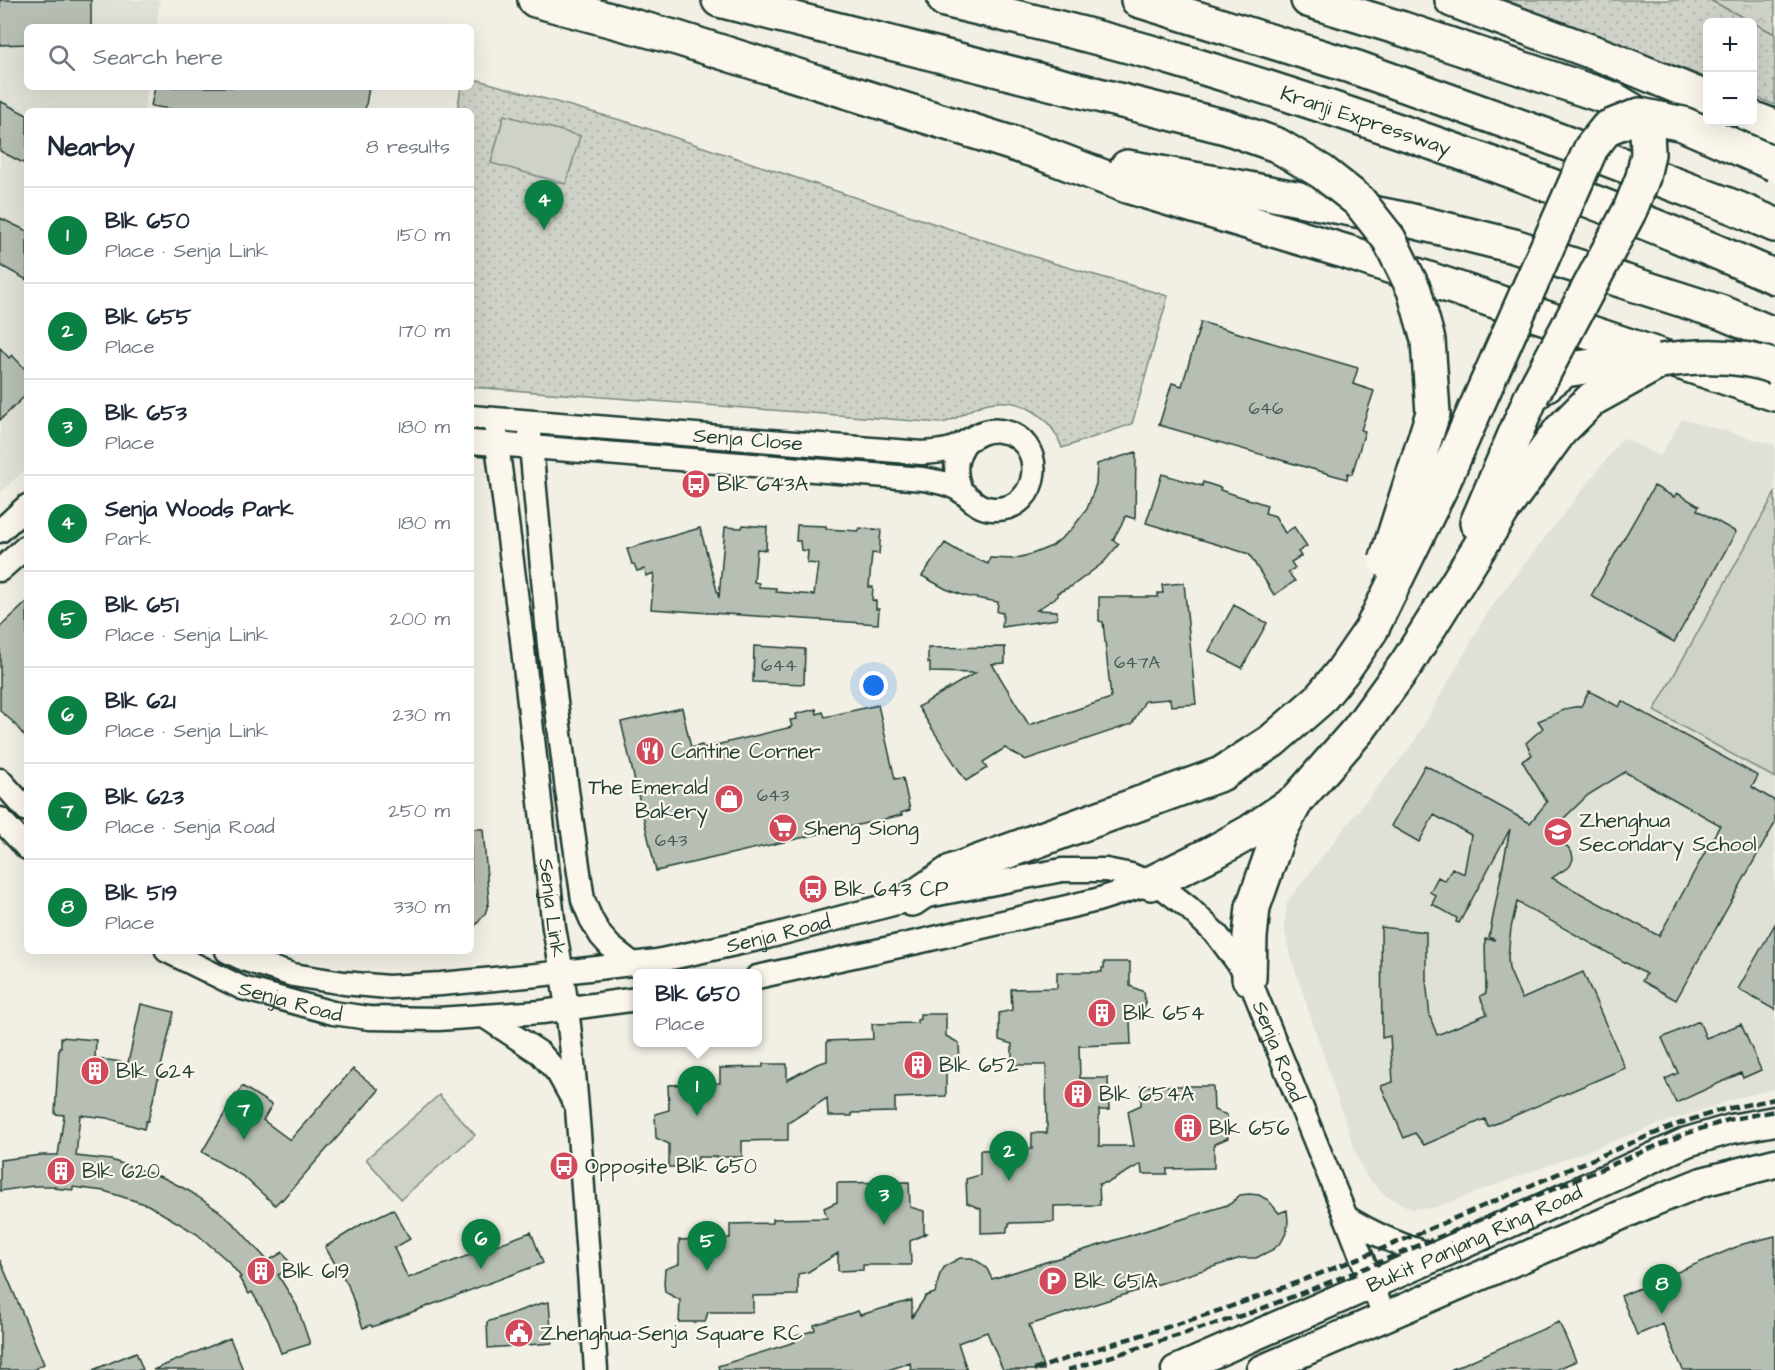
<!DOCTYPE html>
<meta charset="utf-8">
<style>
:root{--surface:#fff;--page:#f2f2f3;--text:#1f2937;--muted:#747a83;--line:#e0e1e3;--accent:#0b8043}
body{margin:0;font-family:"Architects Daughter",sans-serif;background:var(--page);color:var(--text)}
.controls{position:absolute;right:18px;top:18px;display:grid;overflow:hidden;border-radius:9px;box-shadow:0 6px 24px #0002}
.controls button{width:54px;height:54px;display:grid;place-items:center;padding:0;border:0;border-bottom:2px solid var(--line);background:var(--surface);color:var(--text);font:30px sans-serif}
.you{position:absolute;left:874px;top:686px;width:21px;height:21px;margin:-15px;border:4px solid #fff;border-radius:50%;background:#1a73e8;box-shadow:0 0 0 9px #1a73e833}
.badge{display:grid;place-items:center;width:39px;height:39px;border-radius:50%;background:var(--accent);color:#fff;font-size:20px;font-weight:700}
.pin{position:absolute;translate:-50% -50px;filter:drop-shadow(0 2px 3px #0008)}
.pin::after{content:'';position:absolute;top:32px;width:21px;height:18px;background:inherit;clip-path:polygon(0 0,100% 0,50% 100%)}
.popup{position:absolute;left:633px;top:969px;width:129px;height:78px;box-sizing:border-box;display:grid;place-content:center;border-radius:9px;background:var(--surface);filter:drop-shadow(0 2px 4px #0005);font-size:20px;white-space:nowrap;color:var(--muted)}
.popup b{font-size:22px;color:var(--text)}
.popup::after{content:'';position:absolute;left:50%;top:100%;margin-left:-12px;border:12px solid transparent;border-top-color:var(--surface)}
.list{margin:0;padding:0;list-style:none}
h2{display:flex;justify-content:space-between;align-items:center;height:78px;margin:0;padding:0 24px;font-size:26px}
h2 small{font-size:20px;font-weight:400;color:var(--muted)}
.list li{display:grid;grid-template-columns:39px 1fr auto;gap:18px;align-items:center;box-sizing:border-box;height:96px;padding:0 24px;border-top:2px solid var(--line)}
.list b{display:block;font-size:22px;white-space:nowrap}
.list p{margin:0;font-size:20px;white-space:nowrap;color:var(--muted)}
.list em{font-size:20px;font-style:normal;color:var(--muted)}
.icon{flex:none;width:33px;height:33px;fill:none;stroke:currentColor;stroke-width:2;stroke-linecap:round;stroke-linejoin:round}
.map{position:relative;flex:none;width:1775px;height:1370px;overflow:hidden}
.search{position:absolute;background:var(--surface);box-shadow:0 6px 24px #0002;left:24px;top:24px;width:450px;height:66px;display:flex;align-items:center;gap:15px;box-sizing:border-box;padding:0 21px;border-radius:9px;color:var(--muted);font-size:22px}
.panel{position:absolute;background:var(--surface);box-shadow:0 6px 24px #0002;left:24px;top:108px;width:450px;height:846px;border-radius:9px}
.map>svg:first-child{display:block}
.built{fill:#e0e1d6}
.green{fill:url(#green-dots);stroke:#77887e;stroke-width:1.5}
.forest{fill:url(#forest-crowns);stroke:#77887e;stroke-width:1.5}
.pitch{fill:#cfd2c8;stroke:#77887e;stroke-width:1.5}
.building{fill:#b7beb3;stroke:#1f3d34;stroke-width:1.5;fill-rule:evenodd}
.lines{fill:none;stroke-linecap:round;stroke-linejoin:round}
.minor-casing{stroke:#1f3d34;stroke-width:27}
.major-casing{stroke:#1f3d34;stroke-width:33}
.highway-casing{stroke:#1f3d34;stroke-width:38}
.minor{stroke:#fbf7ec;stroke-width:22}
.major{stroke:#fbf7ec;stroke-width:28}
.highway{stroke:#fbf7ec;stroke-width:33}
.rail{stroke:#1f3d34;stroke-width:4.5;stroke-dasharray:9 4.5;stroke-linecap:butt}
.highway-bridge-casing{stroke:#1f3d34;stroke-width:38;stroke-linecap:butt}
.highway-bridge{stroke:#fbf7ec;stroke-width:33}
.labels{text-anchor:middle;stroke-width:4.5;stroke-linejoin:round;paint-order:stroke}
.number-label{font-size:18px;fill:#455d54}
.street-label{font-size:21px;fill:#1f3d34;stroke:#fbf7ec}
.poi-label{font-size:21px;fill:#1f3d34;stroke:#fbf7ec;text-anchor:start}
</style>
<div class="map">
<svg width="1775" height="1370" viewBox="0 0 1775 1370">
<defs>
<pattern id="green-dots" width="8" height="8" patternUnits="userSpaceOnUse" patternTransform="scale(1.5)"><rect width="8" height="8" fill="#cfd2c8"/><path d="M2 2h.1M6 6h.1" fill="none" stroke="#b1b5ac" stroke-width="1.8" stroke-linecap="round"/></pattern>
<pattern id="forest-crowns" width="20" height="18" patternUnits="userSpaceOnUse" patternTransform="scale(1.5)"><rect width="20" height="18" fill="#cfd2c8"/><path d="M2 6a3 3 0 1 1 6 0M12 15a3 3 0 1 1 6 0" fill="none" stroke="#b1b5ac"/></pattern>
</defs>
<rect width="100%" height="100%" fill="#f2f0e5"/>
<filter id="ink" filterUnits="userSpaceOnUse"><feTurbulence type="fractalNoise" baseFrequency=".0167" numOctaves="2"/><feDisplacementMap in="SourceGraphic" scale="12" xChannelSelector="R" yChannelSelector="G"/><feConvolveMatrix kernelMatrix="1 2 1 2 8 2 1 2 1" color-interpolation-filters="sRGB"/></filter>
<g filter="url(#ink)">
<!-- built -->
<path class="built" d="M0 0H160L156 27H27V87H148L144 111H27V468L0 493Z
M1682 419 1775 445V1089L1741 1097 1654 1126 1434 1208 1411 1209 1385 1195 1367 1178 1357 1157 1288 948 1284 926 1287 902 1356 813 1413 744 1490 608 1623 438 1660 456Z"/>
<!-- green -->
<path class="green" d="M1504 0H1710L1775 34V105L1753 96 1752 22H1708L1707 78Z
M471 78 631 123 1053 263 1168 296 1132 424 1062 448C1050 413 1015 393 979 406 965 411 956 421 941 423L471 387V111H457L461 87H471Z"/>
<!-- forest -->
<path class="forest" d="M1710 0H1775V34Z"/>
<!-- pitch -->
<path class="pitch" d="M504 115 580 136 566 184 491 163Z
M1775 493V778L1654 711Z
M439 1095 475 1135 401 1199 366 1159Z"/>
<!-- building -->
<path class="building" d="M0 0H91V27H27V44L0 45Z
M155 87H369L365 111H182L151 106Z
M0 101 27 115V165L0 151Z
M0 218 27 231V280L0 265Z
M1201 322 1358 368 1353 384 1374 391 1361 430 1365 431 1352 474 1348 473 1347 479 1159 425 1172 383 1182 386Z
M0 348 9 358 12 355 27 371V394L0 420Z
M1136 452 1135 519 1126 516 1113 540 1119 544 1104 562 1072 586 1057 593 1058 596 1037 610 1057 611V619L1002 627 1003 613 997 612 998 602 965 596 946 589 922 576 945 543 960 552 988 564 990 558 1013 559 1032 554 1052 546 1071 530 1087 509 1096 484 1097 464Z
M1162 474 1202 486 1203 482 1221 488 1220 490 1267 505 1265 513 1275 516 1285 533 1294 527 1307 546 1298 552 1301 556 1291 562 1295 568 1288 572 1295 581 1274 595 1249 554 1146 523Z
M1654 486 1674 497 1677 493 1699 506 1697 510 1736 532 1674 642 1591 596Z
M743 525 767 527 766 550 757 549 754 582 759 583V587L776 588V592L814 595 818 564 807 563 808 551 801 550 800 541H796L797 525 826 526V529L859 531V528L881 530 879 554 872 553 869 587H873L872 600 876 601V609H879L878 624 651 609 654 573 646 576 645 569 637 571 634 564H632L627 549 700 528 719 598 725 527 742 528Z
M1184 583 1196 704 1171 706 1170 699 1145 701 1132 724 1025 760 1005 748 983 762 987 768 966 781 918 707 975 673 930 672V663H928V648L1005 647V663L992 664 1029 725 1111 698 1103 622 1099 621V597H1158V593H1163L1162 585Z
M27 602V739L12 721 0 711V627Z
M1234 605 1267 623 1242 668 1209 651Z
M754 646 805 649 804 684 753 682Z
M1589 691 1619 707 1622 701 1758 776 1752 787 1775 801V823L1676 1000 1642 981 1646 974 1517 902 1511 928 1508 957 1509 969 1522 999 1583 972 1625 1068 1488 1127 1485 1119 1424 1145 1415 1133 1404 1138 1381 1086 1393 1082 1390 1036 1382 1038 1381 927 1426 932V980L1430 1017 1437 1035 1487 1014 1480 996 1486 993 1485 939 1495 940 1489 937 1510 829 1459 923 1456 922 1457 918 1432 904 1436 896 1430 892 1438 877 1445 881 1452 868 1464 874 1471 835 1434 815 1419 842 1391 826 1425 765 1530 823 1547 802 1522 761 1532 755 1526 743 1543 728 1538 721 1569 708 1581 706ZM1625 772 1720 825 1659 936 1552 878 1570 866 1573 859 1572 853 1568 847 1550 836 1563 819 1588 795Z
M878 705 895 779 903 778 910 810 901 813 902 815 656 871 621 722 682 708 691 748 702 745 703 748 792 727 790 720 797 719 796 714 816 709 817 714 823 712 825 717Z
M471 829H483L489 902 485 914 471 931Z
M1775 924V1010L1738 989Z
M1104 962H1130V986L1144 992 1145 1001 1144 1016 1130 1021 1131 1044 1079 1046 1080 1078H1108L1109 1110H1099V1146H1134L1128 1111 1141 1105V1086H1213L1214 1110 1227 1115 1228 1138 1214 1144V1168L1167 1169V1174H1142L1141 1164 1109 1182 1099 1184 1100 1205 1054 1206V1222L1009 1223V1226L1007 1227V1232L981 1233V1209L967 1203 966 1179 980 1175V1150L1032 1149V1133H1047L1046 1065H1012V1044L999 1040V1013L1012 1010 1011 989 1057 988V972H1102V968H1104Z
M141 1004 174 1012 148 1121H146L144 1129 107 1118 80 1115 76 1156 111 1160 164 1178 189 1191 219 1211 236 1226 268 1261 283 1252 292 1267 278 1275 297 1306 310 1344 281 1353 268 1319 252 1292 249 1294 239 1278 241 1277 228 1261 197 1234 148 1205 104 1191 73 1187V1190L54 1188 55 1186H33L0 1191V1160L42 1155H58L64 1115 55 1114 59 1047H61V1037L96 1040 95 1058 128 1063Z
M920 1014H946V1036L959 1043 960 1067 946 1072V1096L895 1098V1112L852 1113V1116H828L827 1098 788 1123V1140L742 1141V1157H698V1161H695V1167H669V1144L656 1138 655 1114 669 1110 668 1085 720 1083V1068L763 1067V1064H787V1080L817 1064 827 1061V1041L873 1039 872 1024 917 1023V1020L920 1019Z
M1699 1021 1706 1038 1741 1024 1761 1070 1743 1078 1741 1073 1676 1103 1665 1079 1678 1073 1662 1038Z
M353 1069 379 1090 282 1200 281 1199 275 1205 244 1177 202 1152 236 1094 237 1095 242 1086 272 1105 263 1120 290 1140Z
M909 1182 910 1207 924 1211V1232L927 1233 910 1241 911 1265H863V1270L838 1271V1253L808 1272 798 1274V1295L753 1296V1312H708L705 1322H679L680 1300 665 1292 664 1284 665 1269 679 1264V1240L730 1238V1224L773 1223V1219L827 1218 824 1208 837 1202V1183Z
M1249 1194 1259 1195 1268 1200 1279 1213 1287 1210 1288 1221 1287 1231 1282 1241 1274 1249 1256 1258H1241L1029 1325 1044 1370H1003L987 1332 958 1343 967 1370H911L910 1363 888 1370H719L718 1366 795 1342 793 1337 815 1330 814 1325 858 1311 860 1315 912 1300V1317L926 1296 935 1293 940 1274 945 1266 960 1258H972L982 1264 987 1269 992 1279 1230 1204 1240 1195Z
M393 1209 410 1239 394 1248 408 1278 531 1232 543 1263 372 1327 371 1325 363 1328 348 1285 325 1247 362 1224Z
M1775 1236V1370H1683L1663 1324 1637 1335 1621 1296 1743 1244Z
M0 1260 44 1364 33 1370H0Z
M549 1302 552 1343 488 1348 487 1322 539 1304Z
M1559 1322 1576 1361 1555 1370H1450Z
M230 1338 243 1370H153Z
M136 1352 143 1370H93Z"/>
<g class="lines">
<!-- minor casing -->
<g class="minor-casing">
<g id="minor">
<path id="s1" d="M471 417 922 453C933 452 944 452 954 448 970 441 981 428 1000 431 1049 437 1042 512 993 509 975 508 971 497 958 489 947 483 935 481 923 479L471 442"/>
<path id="s2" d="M496 429 497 444 522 640 554 928C570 1009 576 1091 582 1174 587 1239 591 1305 596 1370"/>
<path d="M530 434 549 645 567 790 583 900 591 919 601 936 611 947 634 965"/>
<path d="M961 491C954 473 954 459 965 443"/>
<path d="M0 531 27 506"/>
<path d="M0 570 27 546"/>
<path d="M0 780 27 810"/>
<path d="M0 819 27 848"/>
<path id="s3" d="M167 951 242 988 333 1013 369 1018 438 1019 542 1012 637 999"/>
<path id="s4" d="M227 951 246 960 293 975 344 983 388 987 441 984 537 975 657 961 767 937 912 899 1062 870H1106L1131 875 1166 890 1189 908 1217 935 1249 978 1346 1217 1385 1318"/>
<path d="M757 977 922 941 1097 900 1151 883"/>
<path d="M484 1016 540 1053 558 1073 574 1102"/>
<path d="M1346 1217C1376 1236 1403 1247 1437 1256"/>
</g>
</g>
<!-- major casing -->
<g class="major-casing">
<g id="major">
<path id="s5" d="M1176 1370 1437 1256 1687 1142 1731 1129 1775 1121"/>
<path d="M1261 1370 1652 1202 1702 1182 1775 1163"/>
</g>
</g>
<!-- highway casing -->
<g class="highway-casing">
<g id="highway">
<path d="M535 0 677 38 1036 151 1127 186 1347 252 1775 394"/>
<path d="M719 0 1226 127"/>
<path id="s6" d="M945 0C1023 19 1101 37 1178 60 1380 121 1582 192 1775 277"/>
<path d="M1138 0 1357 68 1547 136 1736 208 1775 225"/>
<path d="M1308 0 1403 29 1613 99 1640 115"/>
<path d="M1452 0 1606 57 1708 99"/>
<path d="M1752 118 1775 127"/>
<path d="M1127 167 1238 187 1408 220 1514 246 1723 313 1775 335"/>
<path d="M1477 523 1532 395 1565 370 1598 365 1651 361"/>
<path d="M1151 883 1214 852 1250 832 1296 801 1359 729 1407 663 1504 508 1560 431 1592 399 1661 361"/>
<path d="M912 899 953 871 1221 774 1272 741 1319 700 1342 672 1371 630"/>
<path d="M1249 978 1250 937 1253 907 1279 833 1295 803"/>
</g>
</g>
<!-- minor -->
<use href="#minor" class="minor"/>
<!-- major -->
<use href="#major" class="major"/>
<!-- highway -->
<use href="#highway" class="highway"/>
<!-- rail -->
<path class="rail" d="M1034 1370C1105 1344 1178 1326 1249 1300 1396 1248 1536 1180 1681 1123L1721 1110 1775 1099
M1068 1370 1253 1312 1358 1271 1685 1134 1728 1120 1775 1111"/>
<!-- highway-bridge casing -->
<g class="highway-bridge-casing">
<path id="highway-bridge" d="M1226 127 1277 145 1322 172 1359 201 1389 239 1414 290 1428 340 1433 413 1386 561
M1661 361C1699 355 1739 354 1775 367
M1532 395 1630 210 1643 177 1648 154 1647 129 1640 115
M1371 630 1441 487 1591 148 1607 128 1640 115 1683 124 1775 164"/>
</g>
<!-- highway-bridge -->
<use href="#highway-bridge" class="highway-bridge"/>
</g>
</g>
<!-- icons -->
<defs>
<g id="bus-disc" transform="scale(1.5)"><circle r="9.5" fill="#d1495b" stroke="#fbf7ec"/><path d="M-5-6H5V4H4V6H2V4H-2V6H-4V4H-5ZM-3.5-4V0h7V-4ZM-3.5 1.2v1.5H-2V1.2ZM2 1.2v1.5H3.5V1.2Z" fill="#fff"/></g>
<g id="restaurant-disc" transform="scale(1.5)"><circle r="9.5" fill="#d1495b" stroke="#fbf7ec"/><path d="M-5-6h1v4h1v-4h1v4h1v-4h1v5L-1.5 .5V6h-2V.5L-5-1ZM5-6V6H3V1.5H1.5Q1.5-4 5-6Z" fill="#fff"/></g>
<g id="shop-disc" transform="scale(1.5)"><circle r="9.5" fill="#d1495b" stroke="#fbf7ec"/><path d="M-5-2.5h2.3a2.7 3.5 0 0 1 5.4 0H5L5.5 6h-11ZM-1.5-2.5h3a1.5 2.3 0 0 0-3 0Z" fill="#fff"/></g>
<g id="supermarket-disc" transform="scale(1.5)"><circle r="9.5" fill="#d1495b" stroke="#fbf7ec"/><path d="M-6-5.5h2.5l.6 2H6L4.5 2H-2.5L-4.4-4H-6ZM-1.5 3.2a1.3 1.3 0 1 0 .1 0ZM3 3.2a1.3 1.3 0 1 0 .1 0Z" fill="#fff"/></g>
<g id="school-disc" transform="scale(1.5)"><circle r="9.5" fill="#d1495b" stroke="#fbf7ec"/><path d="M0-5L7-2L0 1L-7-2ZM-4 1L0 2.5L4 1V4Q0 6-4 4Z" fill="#fff"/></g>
<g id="building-disc" transform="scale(1.5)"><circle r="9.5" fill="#d1495b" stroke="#fbf7ec"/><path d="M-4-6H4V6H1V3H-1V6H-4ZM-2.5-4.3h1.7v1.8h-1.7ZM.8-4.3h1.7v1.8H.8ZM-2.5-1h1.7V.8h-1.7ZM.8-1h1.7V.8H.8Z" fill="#fff"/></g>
<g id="parking-disc" transform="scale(1.5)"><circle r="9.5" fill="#d1495b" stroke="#fbf7ec"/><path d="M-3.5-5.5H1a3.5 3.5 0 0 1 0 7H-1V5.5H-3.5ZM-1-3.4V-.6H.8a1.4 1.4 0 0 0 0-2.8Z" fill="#fff"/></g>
<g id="civic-disc" transform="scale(1.5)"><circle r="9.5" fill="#d1495b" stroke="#fbf7ec"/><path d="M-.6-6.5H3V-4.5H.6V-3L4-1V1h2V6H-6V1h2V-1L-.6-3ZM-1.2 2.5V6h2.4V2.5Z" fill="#fff"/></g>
</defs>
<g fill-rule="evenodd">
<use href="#bus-disc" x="696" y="484"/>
<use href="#restaurant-disc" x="650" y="751"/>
<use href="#shop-disc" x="729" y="799"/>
<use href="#supermarket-disc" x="783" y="828"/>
<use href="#school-disc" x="1558" y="832"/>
<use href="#bus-disc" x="813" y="889"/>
<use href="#building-disc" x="1102" y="1013"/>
<use href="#building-disc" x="918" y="1065"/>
<use href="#building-disc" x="95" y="1071"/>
<use href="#building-disc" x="1078" y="1094"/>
<use href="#building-disc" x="1188" y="1128"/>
<use href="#bus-disc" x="564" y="1166"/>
<use href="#building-disc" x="61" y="1171"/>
<use href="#building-disc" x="261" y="1271"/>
<use href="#parking-disc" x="1053" y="1281"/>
<use href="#civic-disc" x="519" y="1333"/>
</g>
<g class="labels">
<!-- number labels -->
<g class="number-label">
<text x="1266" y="414">646</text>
<text x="1137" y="668">647A</text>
<text x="779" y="671">644</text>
<text x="773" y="801">643</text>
<text x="671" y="846">643</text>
</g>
<!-- street labels -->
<g class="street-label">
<text dy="7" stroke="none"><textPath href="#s6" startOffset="438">Kranji Expressway</textPath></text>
<text dy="7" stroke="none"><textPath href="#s1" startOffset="278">Senja Close</textPath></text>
<text dy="7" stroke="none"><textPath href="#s2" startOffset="482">Senja Link</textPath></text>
<text dy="7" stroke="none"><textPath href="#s4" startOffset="561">Senja Road</textPath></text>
<text dy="7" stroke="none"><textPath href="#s3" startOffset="134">Senja Road</textPath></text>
<text dy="7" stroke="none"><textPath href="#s4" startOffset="1160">Senja Road</textPath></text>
<text dy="7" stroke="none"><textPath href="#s5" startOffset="326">Bukit Panjang Ring Road</textPath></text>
</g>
<!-- poi labels -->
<g class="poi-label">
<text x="717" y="491">Blk 643A</text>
<text x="671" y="758">Cantine Corner</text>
<text x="708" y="794" text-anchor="end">The Emerald<tspan x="708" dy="24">Bakery</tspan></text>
<text x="1579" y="827">Zhenghua<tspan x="1579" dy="24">Secondary School</tspan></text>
<text x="804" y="835">Sheng Siong</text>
<text x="834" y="896">Blk 643 CP</text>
<text x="1123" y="1020">Blk 654</text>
<text x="939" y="1072">Blk 652</text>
<text x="116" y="1078">Blk 624</text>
<text x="1099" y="1101">Blk 654A</text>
<text x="1209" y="1135">Blk 656</text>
<text x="585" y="1173">Opposite Blk 650</text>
<text x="82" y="1178">Blk 620</text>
<text x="282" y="1278">Blk 619</text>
<text x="1074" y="1288">Blk 651A</text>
<text x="540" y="1340">Zhenghua-Senja Square RC</text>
</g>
</g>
</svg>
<div class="controls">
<button>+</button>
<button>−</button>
</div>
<div class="you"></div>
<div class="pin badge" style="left:697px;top:1116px">1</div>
<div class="popup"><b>Blk 650</b>Place</div>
<div class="pin badge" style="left:1009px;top:1181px">2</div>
<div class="pin badge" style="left:884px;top:1225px">3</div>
<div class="pin badge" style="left:544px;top:230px">4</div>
<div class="pin badge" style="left:707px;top:1271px">5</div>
<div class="pin badge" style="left:481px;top:1269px">6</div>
<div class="pin badge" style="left:244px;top:1140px">7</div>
<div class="pin badge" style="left:1662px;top:1314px">8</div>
<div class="search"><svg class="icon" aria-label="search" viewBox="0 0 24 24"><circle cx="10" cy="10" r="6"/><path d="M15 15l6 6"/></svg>Search here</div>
<section class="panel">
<h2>Nearby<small>8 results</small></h2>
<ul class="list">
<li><span class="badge">1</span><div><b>Blk 650</b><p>Place · Senja Link</p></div><em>150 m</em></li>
<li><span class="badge">2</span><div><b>Blk 655</b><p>Place</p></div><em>170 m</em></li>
<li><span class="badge">3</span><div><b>Blk 653</b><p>Place</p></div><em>180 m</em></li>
<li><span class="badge">4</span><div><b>Senja Woods Park</b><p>Park</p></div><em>180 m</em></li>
<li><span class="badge">5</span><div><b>Blk 651</b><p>Place · Senja Link</p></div><em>200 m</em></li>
<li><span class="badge">6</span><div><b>Blk 621</b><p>Place · Senja Link</p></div><em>230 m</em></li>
<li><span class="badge">7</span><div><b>Blk 623</b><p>Place · Senja Road</p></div><em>250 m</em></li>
<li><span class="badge">8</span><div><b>Blk 519</b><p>Place</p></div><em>330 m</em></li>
</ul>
</section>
</div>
